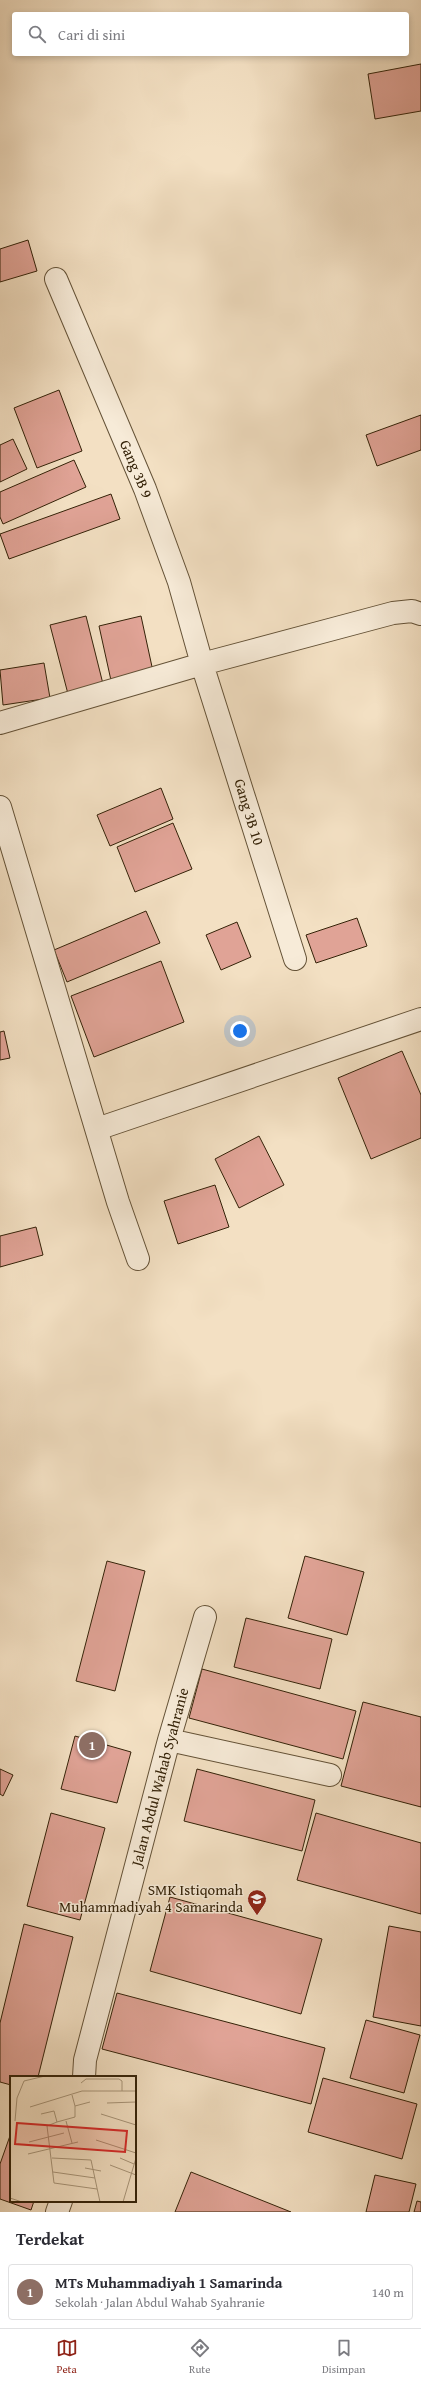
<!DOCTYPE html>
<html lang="id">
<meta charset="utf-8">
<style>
:root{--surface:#fff;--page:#f2f2f3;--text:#2b2b33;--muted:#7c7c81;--line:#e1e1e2;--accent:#8f2418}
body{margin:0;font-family:"Gentium Book Plus",serif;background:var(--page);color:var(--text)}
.you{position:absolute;left:240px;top:1031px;width:14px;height:14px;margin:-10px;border:3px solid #fff;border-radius:50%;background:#1a73e8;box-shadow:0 0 0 6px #1a73e833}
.badge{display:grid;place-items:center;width:26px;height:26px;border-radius:50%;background:var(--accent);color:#fff;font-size:13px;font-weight:700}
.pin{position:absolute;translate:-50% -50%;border:2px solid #fff;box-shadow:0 1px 4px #0006}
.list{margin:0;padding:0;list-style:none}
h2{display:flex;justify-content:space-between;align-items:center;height:52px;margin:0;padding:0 16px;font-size:17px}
h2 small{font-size:13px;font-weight:400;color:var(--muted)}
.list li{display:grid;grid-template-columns:26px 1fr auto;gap:12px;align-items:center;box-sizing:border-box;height:56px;margin:0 8px 8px;padding:0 8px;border:1px solid var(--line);border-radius:4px}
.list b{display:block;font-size:15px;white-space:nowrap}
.list p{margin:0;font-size:13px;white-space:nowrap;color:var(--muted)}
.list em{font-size:13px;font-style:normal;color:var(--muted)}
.icon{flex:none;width:22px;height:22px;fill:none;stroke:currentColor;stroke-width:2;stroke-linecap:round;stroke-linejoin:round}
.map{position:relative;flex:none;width:421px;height:2212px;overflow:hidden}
.search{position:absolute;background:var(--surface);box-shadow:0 2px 6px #0003;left:12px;right:12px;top:12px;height:44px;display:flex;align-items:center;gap:10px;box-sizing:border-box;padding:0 14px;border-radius:4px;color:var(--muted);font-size:15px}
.sheet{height:116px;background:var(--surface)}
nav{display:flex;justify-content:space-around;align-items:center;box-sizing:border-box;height:56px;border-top:1px solid var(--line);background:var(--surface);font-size:11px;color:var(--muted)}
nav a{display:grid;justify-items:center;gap:2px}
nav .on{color:var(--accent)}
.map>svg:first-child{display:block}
.building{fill:#e0a396;stroke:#342208}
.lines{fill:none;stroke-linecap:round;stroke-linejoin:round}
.minor-casing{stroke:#645237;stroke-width:24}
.minor{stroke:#f7ebd8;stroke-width:22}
.labels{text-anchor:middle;stroke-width:3;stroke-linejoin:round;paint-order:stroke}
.street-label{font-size:15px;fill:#342208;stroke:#f7ebd8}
.poi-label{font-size:15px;fill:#342208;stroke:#f7ebd8;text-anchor:end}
.inset-road{fill:none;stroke:#a79478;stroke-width:1}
.view{fill:#d62828;fill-opacity:0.15;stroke:#d62828;stroke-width:2}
.inset-edge{fill:none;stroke:#342208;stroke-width:2}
</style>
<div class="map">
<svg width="421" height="2212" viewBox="0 0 421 2212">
<rect width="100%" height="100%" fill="#f3e0c3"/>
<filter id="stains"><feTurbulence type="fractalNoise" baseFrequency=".005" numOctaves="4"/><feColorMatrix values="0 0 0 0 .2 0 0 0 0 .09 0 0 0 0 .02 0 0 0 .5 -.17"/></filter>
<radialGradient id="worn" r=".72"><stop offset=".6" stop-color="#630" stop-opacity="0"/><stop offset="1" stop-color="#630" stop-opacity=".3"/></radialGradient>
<!-- building -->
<path class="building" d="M421 64V111L375 119 368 74Z
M28 240 37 271 0 282V249Z
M59 390 82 451 37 468 14 408Z
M421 415V450L377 466 366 435Z
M13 439 27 469 0 482V445Z
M74 460 86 487 3 524 0 517V492Z
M111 494 120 519 9 559 0 534Z
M86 616 103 684 68 694 50 625Z
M141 616 154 676 112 685 99 626Z
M44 663 50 698 3 705 0 670Z
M161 788 173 819 110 846 97 815Z
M173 823 192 869 135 892 117 847Z
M146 911 160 943 67 982 54 950Z
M357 918 367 946 316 963 306 935Z
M237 922 251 957 221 970 206 935Z
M161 961 184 1022 94 1057 71 996Z
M4 1031 10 1058 0 1060V1032Z
M402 1051 421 1095V1138L371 1159 338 1078Z
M259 1136 284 1185 239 1208 215 1159Z
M215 1185 229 1227 178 1244 164 1201Z
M36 1227 43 1255 0 1267V1236Z
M305 1556 364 1572 347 1635 288 1618Z
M107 1561 145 1571 115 1691 76 1681Z
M246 1618 332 1639 320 1689 234 1667Z
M202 1669 356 1711 343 1759 189 1718Z
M363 1702 421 1717V1807L341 1786Z
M75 1736 131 1752 117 1803 61 1789Z
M0 1769 13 1775 3 1796 0 1794Z
M197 1769 315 1800 302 1851 184 1821Z
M51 1813 105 1828 80 1920 27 1906Z
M316 1813 421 1843V1914L297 1880Z
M170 1897 322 1939 301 2014 150 1971Z
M24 1924 73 1937 38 2077H11V2085L0 2082V2023Z
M389 1926 421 1932V2026L373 2017Z
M117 1993 325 2048 311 2104 102 2049Z
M366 2020 420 2035 404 2093 350 2078Z
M323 2078 417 2104 402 2159 308 2132Z
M11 2133V2201H34L31 2210 0 2199V2164Z
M191 2172 291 2212H175Z
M375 2175 416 2184 409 2212H366Z
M417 2201 421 2202V2212H414Z"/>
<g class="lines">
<!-- minor casing -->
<g class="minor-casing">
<path id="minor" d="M56 279 145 489 179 582 202 664 295 959
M0 723 202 664 393 613 412 611 421 614
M0 807 118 1202 138 1259
M97 1129 421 1019
M169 1740 330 1775
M84 2077 85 2060 169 1740 205 1617
M57 2212 61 2201"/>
</g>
<!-- minor -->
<use href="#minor" class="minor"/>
</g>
<!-- icons -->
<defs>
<g id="school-pin" transform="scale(1)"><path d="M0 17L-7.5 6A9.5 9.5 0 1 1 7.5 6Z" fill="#8f2418" stroke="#f7ebd8"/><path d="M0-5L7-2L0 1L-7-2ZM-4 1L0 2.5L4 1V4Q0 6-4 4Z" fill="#fff"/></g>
</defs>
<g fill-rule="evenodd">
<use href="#school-pin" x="257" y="1899"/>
</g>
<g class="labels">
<!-- street labels -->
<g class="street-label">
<text transform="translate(136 469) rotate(67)" y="5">Gang 3B 9</text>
<text transform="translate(249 812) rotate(73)" y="5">Gang 3B 10</text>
<text transform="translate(160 1777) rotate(-75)" y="5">Jalan Abdul Wahab Syahranie</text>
</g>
<!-- poi labels -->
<g class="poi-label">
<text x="243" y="1895">SMK Istiqomah<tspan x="243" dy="17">Muhammadiyah 4 Samarinda</tspan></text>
</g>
</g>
<!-- overview -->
<g transform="translate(10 2076)">
<rect width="126" height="126" fill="#f3e0c3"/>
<path class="inset-road" d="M71 7 76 3H109L112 5V15M62 19 65 30 80 26M97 27 126 26M20 31 72 15H126M31 38 44 35 47 46 37 50 44 107 87 113M91 38 126 49M5 45 7 22 14 5 35 0M56 45 62 67M47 46 65 41V30M86 64 126 77M19 66 54 57M18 78 68 66M42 82 81 84 90 126M110 82 124 88M100 89 126 99M75 92 91 95M43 96 85 102M0 122 12 126M113 126 126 82"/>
<path class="view" d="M7 47 117 55 115 76 5 68Z"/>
<rect width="126" height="126" class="inset-edge"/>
</g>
<rect width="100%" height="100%" filter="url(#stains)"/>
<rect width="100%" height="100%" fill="url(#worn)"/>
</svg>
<div class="you"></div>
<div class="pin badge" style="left:92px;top:1745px;background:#8d6e63">1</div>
<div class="search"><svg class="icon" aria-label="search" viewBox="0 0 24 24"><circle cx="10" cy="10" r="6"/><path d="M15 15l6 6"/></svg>Cari di sini</div>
</div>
<section class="sheet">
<h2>Terdekat<small></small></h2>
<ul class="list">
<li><span class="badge" style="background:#8d6e63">1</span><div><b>MTs Muhammadiyah 1 Samarinda</b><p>Sekolah · Jalan Abdul Wahab Syahranie</p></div><em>140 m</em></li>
</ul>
</section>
<nav>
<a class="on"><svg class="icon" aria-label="map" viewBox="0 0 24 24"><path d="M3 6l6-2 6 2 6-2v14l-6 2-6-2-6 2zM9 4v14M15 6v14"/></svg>Peta</a>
<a><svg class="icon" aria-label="directions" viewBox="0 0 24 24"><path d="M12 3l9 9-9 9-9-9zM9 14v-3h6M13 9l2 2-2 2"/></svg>Rute</a>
<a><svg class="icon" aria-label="saved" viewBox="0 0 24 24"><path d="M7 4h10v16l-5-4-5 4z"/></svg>Disimpan</a>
</nav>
